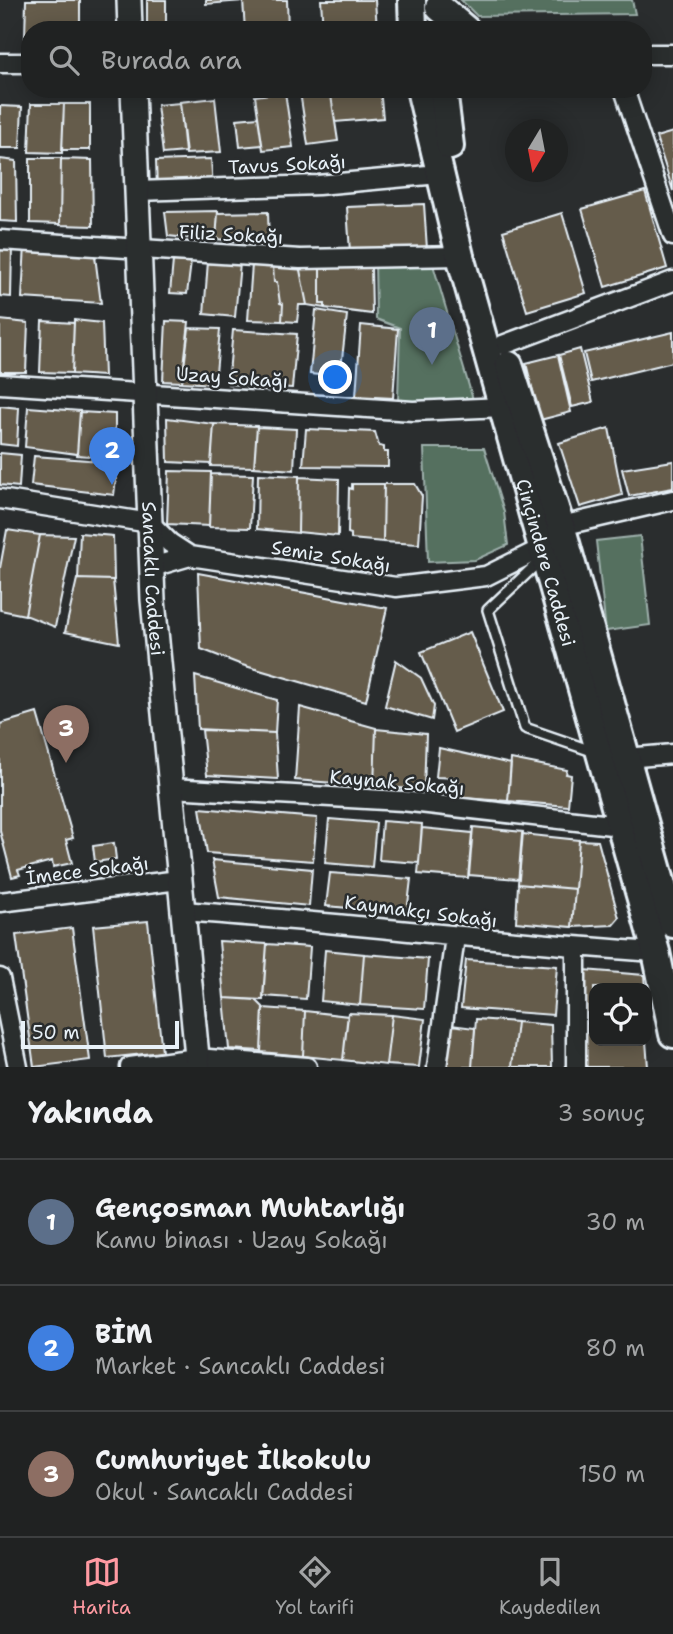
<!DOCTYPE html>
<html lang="tr">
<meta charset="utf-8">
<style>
:root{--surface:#202222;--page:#2d2f2f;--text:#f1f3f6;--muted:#a2a4a5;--line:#3d3f40;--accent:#ff9aa2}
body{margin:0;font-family:"Shantell Sans",sans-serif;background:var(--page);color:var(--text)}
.controls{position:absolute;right:21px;bottom:21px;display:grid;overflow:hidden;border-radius:14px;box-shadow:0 4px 18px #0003}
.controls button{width:63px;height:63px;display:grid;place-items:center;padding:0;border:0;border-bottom:2px solid var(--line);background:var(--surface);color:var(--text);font:35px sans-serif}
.compass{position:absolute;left:505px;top:119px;width:63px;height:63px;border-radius:50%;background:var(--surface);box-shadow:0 4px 18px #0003;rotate:190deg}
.scale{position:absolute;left:21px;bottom:18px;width:158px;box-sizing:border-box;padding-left:7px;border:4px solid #e8f1f8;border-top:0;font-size:19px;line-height:24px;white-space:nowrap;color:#e8f1f8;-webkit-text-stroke:5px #2a2d2e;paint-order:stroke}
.you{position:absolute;left:336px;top:378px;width:24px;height:24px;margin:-18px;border:5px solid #fff;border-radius:50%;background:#1a73e8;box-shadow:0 0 0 10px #1a73e833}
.badge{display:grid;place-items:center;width:46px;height:46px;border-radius:50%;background:var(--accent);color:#fff;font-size:23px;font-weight:700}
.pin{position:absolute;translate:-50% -58px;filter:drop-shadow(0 2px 4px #0008)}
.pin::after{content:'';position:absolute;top:37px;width:24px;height:21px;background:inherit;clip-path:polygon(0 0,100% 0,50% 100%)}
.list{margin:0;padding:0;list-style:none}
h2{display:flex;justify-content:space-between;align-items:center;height:91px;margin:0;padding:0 28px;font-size:30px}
h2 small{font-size:23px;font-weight:400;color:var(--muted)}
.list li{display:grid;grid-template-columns:46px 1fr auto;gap:21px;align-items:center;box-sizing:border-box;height:126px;padding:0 28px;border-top:2px solid var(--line)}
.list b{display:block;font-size:26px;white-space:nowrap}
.list p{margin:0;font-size:23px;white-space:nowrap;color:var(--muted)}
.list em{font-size:23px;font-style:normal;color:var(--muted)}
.icon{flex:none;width:38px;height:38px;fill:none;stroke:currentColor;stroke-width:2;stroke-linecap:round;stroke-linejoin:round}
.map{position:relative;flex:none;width:673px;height:1067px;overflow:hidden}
.search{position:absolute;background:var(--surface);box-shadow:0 4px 18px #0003;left:21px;right:21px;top:21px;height:77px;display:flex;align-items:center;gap:18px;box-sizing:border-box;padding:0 24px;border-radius:28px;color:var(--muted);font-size:26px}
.sheet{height:469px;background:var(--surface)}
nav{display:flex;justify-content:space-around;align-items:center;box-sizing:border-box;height:98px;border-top:2px solid var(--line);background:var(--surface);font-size:19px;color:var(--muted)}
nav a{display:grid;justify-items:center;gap:4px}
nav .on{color:var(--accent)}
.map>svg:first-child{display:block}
.green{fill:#54705f;stroke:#9eb0ac;stroke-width:2}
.building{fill:#655b4c;stroke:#e8f1f8;stroke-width:2}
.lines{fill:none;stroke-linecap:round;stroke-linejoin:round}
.service-casing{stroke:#e8f1f8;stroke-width:14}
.minor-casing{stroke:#e8f1f8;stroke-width:23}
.tertiary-casing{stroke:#e8f1f8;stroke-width:28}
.secondary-casing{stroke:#e8f1f8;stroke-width:32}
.service{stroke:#2a2d2e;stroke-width:9}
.minor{stroke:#2a2d2e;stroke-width:18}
.tertiary{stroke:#2a2d2e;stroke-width:23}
.secondary{stroke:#2a2d2e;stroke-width:26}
.labels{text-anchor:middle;stroke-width:5;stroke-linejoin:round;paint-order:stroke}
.street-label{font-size:19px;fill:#e8f1f8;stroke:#2a2d2e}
</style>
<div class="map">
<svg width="673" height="1067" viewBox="0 0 673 1067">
<rect width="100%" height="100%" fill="#2a2d2e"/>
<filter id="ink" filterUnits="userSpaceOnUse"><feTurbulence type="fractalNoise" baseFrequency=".0143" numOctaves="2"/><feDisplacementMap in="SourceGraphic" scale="14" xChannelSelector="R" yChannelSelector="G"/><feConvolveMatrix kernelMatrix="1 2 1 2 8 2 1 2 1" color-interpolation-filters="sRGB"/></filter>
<g filter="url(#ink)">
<!-- green -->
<path class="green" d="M461 0H632L635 14 477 16Z
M431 258 474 403 398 401 400 328 376 319 375 259Z
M424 448H484L504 512 508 545 475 560 428 562Z
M640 536 650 625 606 631 596 541Z"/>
<!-- building -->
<path class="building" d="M26 0H80V30H30V38H25Z
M147 0H166V30H147Z
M206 0H287L288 30H245L243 1 206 4Z
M321 0H375L377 30H323Z
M315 89H330L338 141 308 145 300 92Z
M330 89H380L383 118 335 122Z
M285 92 293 147 263 150 255 96Z
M215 98 221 152 186 154 180 102Z
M180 103 185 152 163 154 157 105Z
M31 104H64L62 153 29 152Z
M64 104H90V150H62Z
M0 106 22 107 20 148H0Z
M258 117 262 145 240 147 237 119Z
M673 132V191L656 137Z
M30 158H61L60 224 30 223Z
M0 159 16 161 17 222 0 221Z
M61 159 92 160 93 226 60 225Z
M211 159 213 187 157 189 156 161Z
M645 191 667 268 605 287 582 209Z
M424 204 427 249 350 252 347 207Z
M218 211 216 241 168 236 165 212Z
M268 212 269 244 216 239 218 213Z
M562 213 586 293 527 311 503 231Z
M0 244 12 245 11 297 0 296Z
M25 245 94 248 101 303 22 298Z
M173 261 191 262 187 294 170 293Z
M208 261 240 263 235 317 204 314Z
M252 264 273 265 274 282H277L280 303 283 304 282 321 248 320Z
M273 265H299L307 305H299L297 322 282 321 283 304 280 303 277 282H274Z
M299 265 320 266V304H325V308L307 305Z
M371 265 372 314 325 308V304H320V266Z
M316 310 347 315 340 377 310 374Z
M0 320 28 323 26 372H0Z
M74 320 102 323 104 376 72 374Z
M42 321 74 323 72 373 40 372Z
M166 321 189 322 182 382 163 381Z
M361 325 398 329 393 398 356 396Z
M189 328 220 329 215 384 182 382Z
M233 330 297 334 292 388 228 384Z
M673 332V362L591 382 584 353Z
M580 349 593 402 572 407 559 355Z
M558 355 571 412 540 420 526 363Z
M0 406 19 408 17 446 0 444Z
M28 407 80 411 77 454 25 447Z
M80 412 115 414V458L77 455Z
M167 418 214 424 211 464 168 462Z
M214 424 257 426 254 467 211 466Z
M257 427 296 429 294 470 254 467Z
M609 428 622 495 580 507 559 443Z
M306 429 375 432 379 446 384 447V452H388V467L303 466Z
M0 453 21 455 19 487 0 485Z
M34 456 114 462 117 471 114 495 31 485Z
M673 461V488L629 496 622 469Z
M169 471 211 472 209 526 167 524Z
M211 474 253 475 250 528 209 527Z
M258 474 299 476 298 533 257 529Z
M299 477 339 479 338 536 298 532Z
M352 484H384L383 542 351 539V534L348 533 349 488 352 489Z
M384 484H415L422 496 419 544 383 542Z
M7 530 40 535 25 615 0 610V568Z
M80 533 113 536 114 580 78 579Z
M40 535 74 536 55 627 25 615Z
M198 573 387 608 366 701 242 665 201 649Z
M77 579 113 580 119 643 65 632Z
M470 632 503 712 454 732 421 652Z
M396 660 421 678 434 706 432 720 385 706Z
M195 676 277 700 275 733 198 729Z
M300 707 376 728 374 786 295 780Z
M37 713 73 838 66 840 72 863 53 867 52 861 18 870 20 875 12 877 0 831V724Z
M376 729 426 734 424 790 374 786Z
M202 730 275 733 278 779 207 775Z
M439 748 511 764 508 801 457 798 459 778 436 777Z
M511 759 567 770 566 774 571 775 568 806 508 801Z
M200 808 317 818 313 861 207 853Z
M329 819 376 823 372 867 325 863Z
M382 821 422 824 419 863 379 860Z
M473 827 523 832 519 879 469 875Z
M422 828 472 833 468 878 418 874Z
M522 834 579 840 575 889 518 884Z
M579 840 598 841 619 918 613 925 572 927Z
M114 843 116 859 95 862 93 846Z
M212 860 312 869 309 906 219 897Z
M330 873 411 879 407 913 326 906Z
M518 884 575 889 572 927 516 922Z
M148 921 162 1052 107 1058 93 926Z
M72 928 90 1060 34 1067 16 935Z
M219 941 267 944 263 1000 224 998Z
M267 944 310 947 306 999 263 996Z
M325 950 364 954 360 1005 321 1001Z
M364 954 428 959 424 1009 360 1005Z
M466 960 557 966 553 1015 461 1008Z
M584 970 644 975 645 988H594V1024L581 1023Z
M224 998 256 1000 263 1007 261 1051 229 1049Z
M263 1008 305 1011 303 1056 261 1052Z
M305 1011 348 1016 343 1060 303 1056Z
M348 1013 392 1015 386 1065 343 1060Z
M392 1015 425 1019 419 1067 386 1065Z
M476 1019 517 1022 512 1067H472Z
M517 1022 551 1025 552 1067H512Z
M581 1023 594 1024V1041H646L648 1067H585Z
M451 1025 475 1028 472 1067H447Z"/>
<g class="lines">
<!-- service casing -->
<g class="service-casing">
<path id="service" d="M543 558 488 610 525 728 595 752"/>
</g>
<!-- minor casing -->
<g class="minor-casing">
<path id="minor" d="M643 54H673
M0 63H30
M624 89 673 236
M137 191 318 185 439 174
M0 240 300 259 460 256
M503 345 673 281
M0 384 413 411 503 407
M0 499 150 523 170 543 190 556 396 587 486 576 542 548
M561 526 673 500
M152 567 190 556
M626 758 673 754
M170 788 402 801 620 826
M0 902 179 880
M181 911C340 922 497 942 656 952
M0 978 18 1067
M130 1067 197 1058 307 1067
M437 1067 455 937
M576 1067V947"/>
</g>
<!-- tertiary casing -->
<g class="tertiary-casing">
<g id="tertiary">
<path d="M129 0 130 30"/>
<path id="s1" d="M133 89 153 600 198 1067"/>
</g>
</g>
<!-- secondary casing -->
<g class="secondary-casing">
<g id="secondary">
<path d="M412 0 413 30"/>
<path d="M439 7 466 30"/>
<path id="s2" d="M420 89 460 256 656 952 673 1034"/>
<path d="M443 89 450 146"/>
<path d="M509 365 564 536 673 924"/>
</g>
</g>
<!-- service -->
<use href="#service" class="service"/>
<!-- minor -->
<use href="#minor" class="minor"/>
<!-- tertiary -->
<use href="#tertiary" class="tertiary"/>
<!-- secondary -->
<use href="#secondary" class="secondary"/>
</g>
</g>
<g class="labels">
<!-- street labels -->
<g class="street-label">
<text transform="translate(287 164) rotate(-3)" y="7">Tavus Sokağı</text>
<text transform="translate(231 234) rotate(3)" y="7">Filiz Sokağı</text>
<text transform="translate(232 377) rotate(4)" y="7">Uzay Sokağı</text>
<text transform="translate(331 556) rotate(9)" y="7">Semiz Sokağı</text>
<text dy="7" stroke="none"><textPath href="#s2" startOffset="490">Çinçindere Caddesi</textPath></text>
<text dy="7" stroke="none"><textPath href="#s1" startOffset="490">Sancaklı Caddesi</textPath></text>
<text transform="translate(397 782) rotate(5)" y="7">Kaynak Sokağı</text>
<text transform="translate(87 870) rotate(-7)" y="7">İmece Sokağı</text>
<text transform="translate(421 911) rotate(7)" y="7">Kaymakçı Sokağı</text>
</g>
</g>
</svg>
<div class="controls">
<button><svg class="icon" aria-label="locate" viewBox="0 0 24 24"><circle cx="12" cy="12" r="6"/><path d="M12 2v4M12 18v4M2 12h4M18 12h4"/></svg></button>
</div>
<svg class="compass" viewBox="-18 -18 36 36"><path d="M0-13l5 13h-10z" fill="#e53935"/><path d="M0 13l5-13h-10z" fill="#a2a4a5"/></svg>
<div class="scale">50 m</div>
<div class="you"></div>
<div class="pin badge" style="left:432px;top:365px;background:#5c6f8a">1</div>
<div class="pin badge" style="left:112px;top:485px;background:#3f7fe0">2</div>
<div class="pin badge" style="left:66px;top:763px;background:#8d6e63">3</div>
<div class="search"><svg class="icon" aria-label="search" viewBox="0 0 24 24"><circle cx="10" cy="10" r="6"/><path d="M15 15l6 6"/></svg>Burada ara</div>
</div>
<section class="sheet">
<h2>Yakında<small>3 sonuç</small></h2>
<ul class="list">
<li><span class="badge" style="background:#5c6f8a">1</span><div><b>Gençosman Muhtarlığı</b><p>Kamu binası · Uzay Sokağı</p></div><em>30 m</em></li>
<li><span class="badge" style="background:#3f7fe0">2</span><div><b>BİM</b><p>Market · Sancaklı Caddesi</p></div><em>80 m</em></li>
<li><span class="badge" style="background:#8d6e63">3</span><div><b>Cumhuriyet İlkokulu</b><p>Okul · Sancaklı Caddesi</p></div><em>150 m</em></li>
</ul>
</section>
<nav>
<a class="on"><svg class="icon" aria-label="map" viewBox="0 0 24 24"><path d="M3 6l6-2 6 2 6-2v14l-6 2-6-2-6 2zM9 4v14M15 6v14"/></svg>Harita</a>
<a><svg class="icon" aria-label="directions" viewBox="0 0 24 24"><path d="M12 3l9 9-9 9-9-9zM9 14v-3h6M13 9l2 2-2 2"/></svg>Yol tarifi</a>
<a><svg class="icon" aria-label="saved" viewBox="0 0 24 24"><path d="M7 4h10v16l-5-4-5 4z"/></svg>Kaydedilen</a>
</nav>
